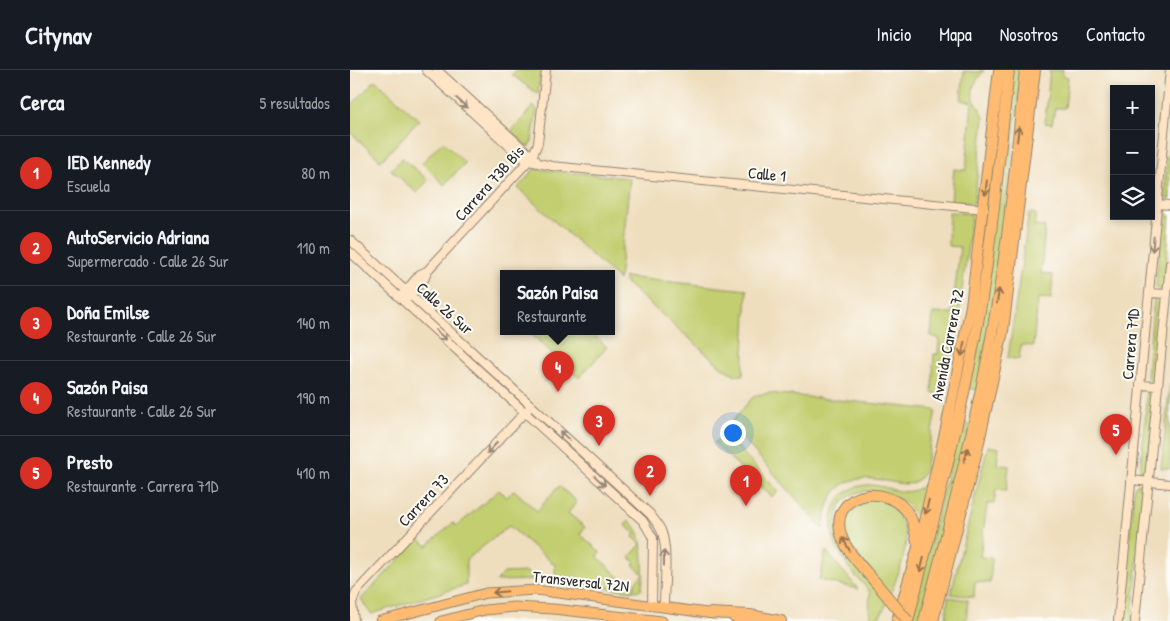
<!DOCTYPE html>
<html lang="es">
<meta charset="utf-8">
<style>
:root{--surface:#171b24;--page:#242831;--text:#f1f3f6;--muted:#9ea1a6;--line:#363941;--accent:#d93025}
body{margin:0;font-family:"Patrick Hand",sans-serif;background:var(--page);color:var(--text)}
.controls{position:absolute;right:15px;top:15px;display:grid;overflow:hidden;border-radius:0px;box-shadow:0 2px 8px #0003}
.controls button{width:45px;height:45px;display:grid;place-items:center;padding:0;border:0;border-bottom:1px solid var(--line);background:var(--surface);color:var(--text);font:25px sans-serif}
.you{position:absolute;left:382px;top:362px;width:18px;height:18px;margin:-12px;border:4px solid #fff;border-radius:50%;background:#1a73e8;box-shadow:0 0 0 8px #1a73e833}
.badge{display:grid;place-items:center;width:32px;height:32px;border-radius:50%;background:var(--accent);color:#fff;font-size:16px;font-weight:700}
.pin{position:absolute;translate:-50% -41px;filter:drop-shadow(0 1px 2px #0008)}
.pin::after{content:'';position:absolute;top:26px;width:18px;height:15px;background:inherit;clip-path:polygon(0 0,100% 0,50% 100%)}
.popup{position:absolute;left:150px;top:200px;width:115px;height:65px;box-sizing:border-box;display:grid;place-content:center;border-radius:0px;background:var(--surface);filter:drop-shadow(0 1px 4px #0005);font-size:16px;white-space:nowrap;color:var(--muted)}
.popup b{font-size:19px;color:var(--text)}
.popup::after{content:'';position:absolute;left:50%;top:100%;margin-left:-10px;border:10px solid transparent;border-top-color:var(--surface)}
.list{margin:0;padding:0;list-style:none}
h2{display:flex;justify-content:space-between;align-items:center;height:65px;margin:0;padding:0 20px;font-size:21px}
h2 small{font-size:16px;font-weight:400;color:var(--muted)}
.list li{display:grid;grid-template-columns:32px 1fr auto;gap:15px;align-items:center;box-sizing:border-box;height:75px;padding:0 20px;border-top:1px solid var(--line)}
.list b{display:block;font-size:19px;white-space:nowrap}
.list p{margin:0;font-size:16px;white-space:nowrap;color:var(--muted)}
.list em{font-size:16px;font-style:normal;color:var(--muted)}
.icon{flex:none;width:28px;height:28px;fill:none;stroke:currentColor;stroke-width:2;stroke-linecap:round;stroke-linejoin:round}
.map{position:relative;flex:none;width:820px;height:551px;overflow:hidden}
header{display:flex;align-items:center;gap:30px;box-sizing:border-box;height:70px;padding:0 25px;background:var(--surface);border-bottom:1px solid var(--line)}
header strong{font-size:24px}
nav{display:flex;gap:28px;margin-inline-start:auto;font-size:18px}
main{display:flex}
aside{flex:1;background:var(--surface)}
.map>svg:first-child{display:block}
.green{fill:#c2ce6f;stroke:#767c4d}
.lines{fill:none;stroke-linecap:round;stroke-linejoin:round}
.secondary-casing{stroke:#8d8474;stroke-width:10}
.primary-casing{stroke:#8d8474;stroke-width:11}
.highway-casing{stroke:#8d8474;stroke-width:12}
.secondary{stroke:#ffe4c6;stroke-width:8}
.primary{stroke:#ffbb71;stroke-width:9}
.highway{stroke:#ffbb71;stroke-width:10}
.highway-bridge-casing{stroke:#8d8474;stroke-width:12;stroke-linecap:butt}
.highway-bridge{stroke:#ffbb71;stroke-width:10}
.oneway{stroke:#958878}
.oneway2{stroke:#95734e}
.labels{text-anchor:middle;stroke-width:4;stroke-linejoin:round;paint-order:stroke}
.street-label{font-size:16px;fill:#2b2b2b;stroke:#fdfcf7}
</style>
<header>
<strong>Citynav</strong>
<nav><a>Inicio</a><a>Mapa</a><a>Nosotros</a><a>Contacto</a></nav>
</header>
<main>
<aside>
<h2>Cerca<small>5 resultados</small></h2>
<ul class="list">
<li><span class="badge">1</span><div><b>IED Kennedy</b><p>Escuela</p></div><em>80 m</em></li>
<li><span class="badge">2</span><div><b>AutoServicio Adriana</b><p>Supermercado · Calle 26 Sur</p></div><em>110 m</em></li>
<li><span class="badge">3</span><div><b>Doña Emilse</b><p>Restaurante · Calle 26 Sur</p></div><em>140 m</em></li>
<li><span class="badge">4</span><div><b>Sazón Paisa</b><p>Restaurante · Calle 26 Sur</p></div><em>190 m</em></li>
<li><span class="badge">5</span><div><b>Presto</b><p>Restaurante · Carrera 71D</p></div><em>410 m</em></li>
</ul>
</aside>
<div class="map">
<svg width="820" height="551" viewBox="0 0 820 551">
<rect width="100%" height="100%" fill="#fdfcf7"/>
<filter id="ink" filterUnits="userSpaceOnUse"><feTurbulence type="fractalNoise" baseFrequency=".02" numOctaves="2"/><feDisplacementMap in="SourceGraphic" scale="10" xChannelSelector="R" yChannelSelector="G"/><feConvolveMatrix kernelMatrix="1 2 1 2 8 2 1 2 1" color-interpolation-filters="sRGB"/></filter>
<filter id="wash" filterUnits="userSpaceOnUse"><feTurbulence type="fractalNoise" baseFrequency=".0096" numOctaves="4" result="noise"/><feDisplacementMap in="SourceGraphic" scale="20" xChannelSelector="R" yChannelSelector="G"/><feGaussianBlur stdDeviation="1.12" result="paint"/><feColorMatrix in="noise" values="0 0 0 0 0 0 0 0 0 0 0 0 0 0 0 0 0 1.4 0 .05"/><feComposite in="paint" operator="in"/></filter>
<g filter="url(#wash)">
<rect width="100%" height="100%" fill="#efdebe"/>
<!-- green -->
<path class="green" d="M166 0H191L188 24 162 5Z
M630 0H634C626 11 618 20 626 33 629 38 632 41 634 48L624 133 601 131 604 99 616 100 622 32 611 30 614 1 629 2Z
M662 0H672L647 208 628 320 617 318Z
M700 0H713L712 6 718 7 715 38H705L702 54 695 53Z
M25 10 69 50 31 91 0 62V37Z
M183 36 187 39 182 71 179 76H176L161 62Z
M93 71 115 93 94 115 72 93Z
M820 83V129H818L814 125 817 86Z
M52 88 78 110 67 123 41 100Z
M184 99 280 108 269 210 168 118Z
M599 142 622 144 609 242 592 324 582 323 584 284H588L589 268 581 266 583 243 602 244 610 177 598 176Z
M679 143 686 144 684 156 695 157 691 203 703 205 701 229 688 228 683 276 671 275 669 289 658 288Z
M814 143 820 145 814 217 810 220 806 218V215L812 146Z
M275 207 397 220 393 305H386L374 299 275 212Z
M810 227 813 231 806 310 802 312 797 307 804 229Z
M178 261H239L257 277 229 308Z
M820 315V399L811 398Z
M802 320 804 322 797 403 793 405H791L790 400 795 355 796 323 797 321Z
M419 323 586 340 575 400C571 408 567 412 558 414 546 414 535 410 523 409 488 405 477 428 473 459L380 354 402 328 407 325Z
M610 352 620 355 572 551H561Z
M374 362 428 421 422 427 364 373Z
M638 376 649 378 647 394 659 396 656 421 646 420 644 434H637L630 487 642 488 640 513 625 512 624 527 601 524 609 490Z
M788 413 792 414 794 418 782 551H774L776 531 775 516 784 417Z
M576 414 568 449C563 442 559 435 552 431 535 421 508 414 493 432 488 437 488 447 486 454L538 532 530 546 521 551 519 540 520 522C514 514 506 507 500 499 485 480 474 454 488 431 494 421 509 414 521 415 543 416 553 430 576 414Z
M209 416 227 432 218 443 235 457 230 464 250 482 247 486 283 520 285 512 293 504 283 495 285 493 280 487 291 474 283 467 285 464 275 455 279 450C283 454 287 458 289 463 293 474 295 509 291 520L283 521 205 512V495L159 456 116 490V515L21 544 11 529 69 469 77 476 103 453 107 456 149 420 157 427 164 420 187 441Z
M527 428 552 440 549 448C565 470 548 503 540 525 529 511 502 483 495 468 489 453 496 434 511 430 516 428 522 428 527 428Z
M476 481 508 519 469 510Z
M177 502 185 510 146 511 154 503Z
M598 527 618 530 616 551H596Z"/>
</g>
<g filter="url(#ink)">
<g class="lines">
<!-- secondary casing -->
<g class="secondary-casing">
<path id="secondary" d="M76 0 170 86 179 91 202 96 634 139
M87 0 186 90
M807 134 820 135
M0 170 300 444C304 449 308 454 311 460 319 479 314 515 314 536
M0 182 293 451 303 468 302 535
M799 223 817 224
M53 224 70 204 77 201 182 87 188 73 196 0
M59 227 75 208 77 201
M790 315 808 316
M781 410 820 414
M4 551 2 533 6 522 177 340
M768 551 820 0
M785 551 820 194"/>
</g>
<!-- primary casing -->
<g class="primary-casing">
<path id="primary" d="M384 548 400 551
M30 551 136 523 186 520 364 544
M91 551 135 540 164 537 203 539 312 551"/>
</g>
<!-- highway casing -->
<g class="highway-casing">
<path id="highway" d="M526 513C515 500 500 486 493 470 473 423 539 409 560 446 564 454 565 463 567 471
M359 543 400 545 431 551
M547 551 568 477 595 363 621 236 649 0
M558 551C584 448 612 345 630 241 643 161 650 80 659 0
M574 551C601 446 630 341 647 233 660 156 667 78 675 0
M583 551 627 381 653 261 685 0"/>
</g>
<!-- secondary -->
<use href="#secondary" class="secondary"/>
<!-- primary -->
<use href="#primary" class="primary"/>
<!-- highway -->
<use href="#highway" class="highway"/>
<!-- highway-bridge casing -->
<g class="highway-bridge-casing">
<path id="highway-bridge" d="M526 513 558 551"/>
</g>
<!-- highway-bridge -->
<use href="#highway-bridge" class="highway-bridge"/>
</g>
<!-- one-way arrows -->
<defs><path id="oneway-shaft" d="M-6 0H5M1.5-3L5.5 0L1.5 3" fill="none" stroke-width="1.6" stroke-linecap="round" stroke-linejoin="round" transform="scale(1.25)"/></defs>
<g class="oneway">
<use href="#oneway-shaft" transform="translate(112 33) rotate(42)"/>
<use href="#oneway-shaft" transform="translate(803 174) rotate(95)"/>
<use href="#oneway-shaft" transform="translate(91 265) rotate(42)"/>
<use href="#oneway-shaft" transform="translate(215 366) rotate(-137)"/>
<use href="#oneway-shaft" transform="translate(142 378) rotate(133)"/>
<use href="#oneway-shaft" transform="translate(250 411) rotate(43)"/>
<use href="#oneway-shaft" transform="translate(314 488) rotate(-90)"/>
</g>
<g class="oneway2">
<use href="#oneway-shaft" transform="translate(668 64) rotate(-83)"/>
<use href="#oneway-shaft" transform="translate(636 118) rotate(97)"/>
<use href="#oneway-shaft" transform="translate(648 226) rotate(-82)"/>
<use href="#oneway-shaft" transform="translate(613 279) rotate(101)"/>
<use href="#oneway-shaft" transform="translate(616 385) rotate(-76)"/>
<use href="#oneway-shaft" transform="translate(577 437) rotate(104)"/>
<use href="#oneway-shaft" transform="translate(496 474) rotate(-119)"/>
<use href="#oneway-shaft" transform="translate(572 495) rotate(104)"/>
<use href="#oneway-shaft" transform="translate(150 522) rotate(174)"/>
</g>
</g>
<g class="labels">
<!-- street labels -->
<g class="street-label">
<text transform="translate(417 104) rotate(6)" y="6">Calle 1</text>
<text transform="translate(139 113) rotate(-48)" y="6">Carrera 73B Bis</text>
<text transform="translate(95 238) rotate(42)" y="6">Calle 26 Sur</text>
<text transform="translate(780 274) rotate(-85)" y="6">Carrera 71D</text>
<text transform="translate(597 275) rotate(-79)" y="6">Avenida Carrera 72</text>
<text transform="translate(73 430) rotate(-47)" y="6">Carrera 73</text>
<text transform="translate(231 511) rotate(6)" y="6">Transversal 72N</text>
</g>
</g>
</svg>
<div class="controls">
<button>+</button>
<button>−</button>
<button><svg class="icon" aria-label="layers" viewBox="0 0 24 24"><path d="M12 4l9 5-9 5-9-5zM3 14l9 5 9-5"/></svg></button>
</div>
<div class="you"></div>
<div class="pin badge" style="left:396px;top:436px">1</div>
<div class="pin badge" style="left:300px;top:426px">2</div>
<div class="pin badge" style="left:249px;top:376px">3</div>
<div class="pin badge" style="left:208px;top:322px">4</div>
<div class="popup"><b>Sazón Paisa</b>Restaurante</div>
<div class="pin badge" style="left:766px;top:385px">5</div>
</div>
</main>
